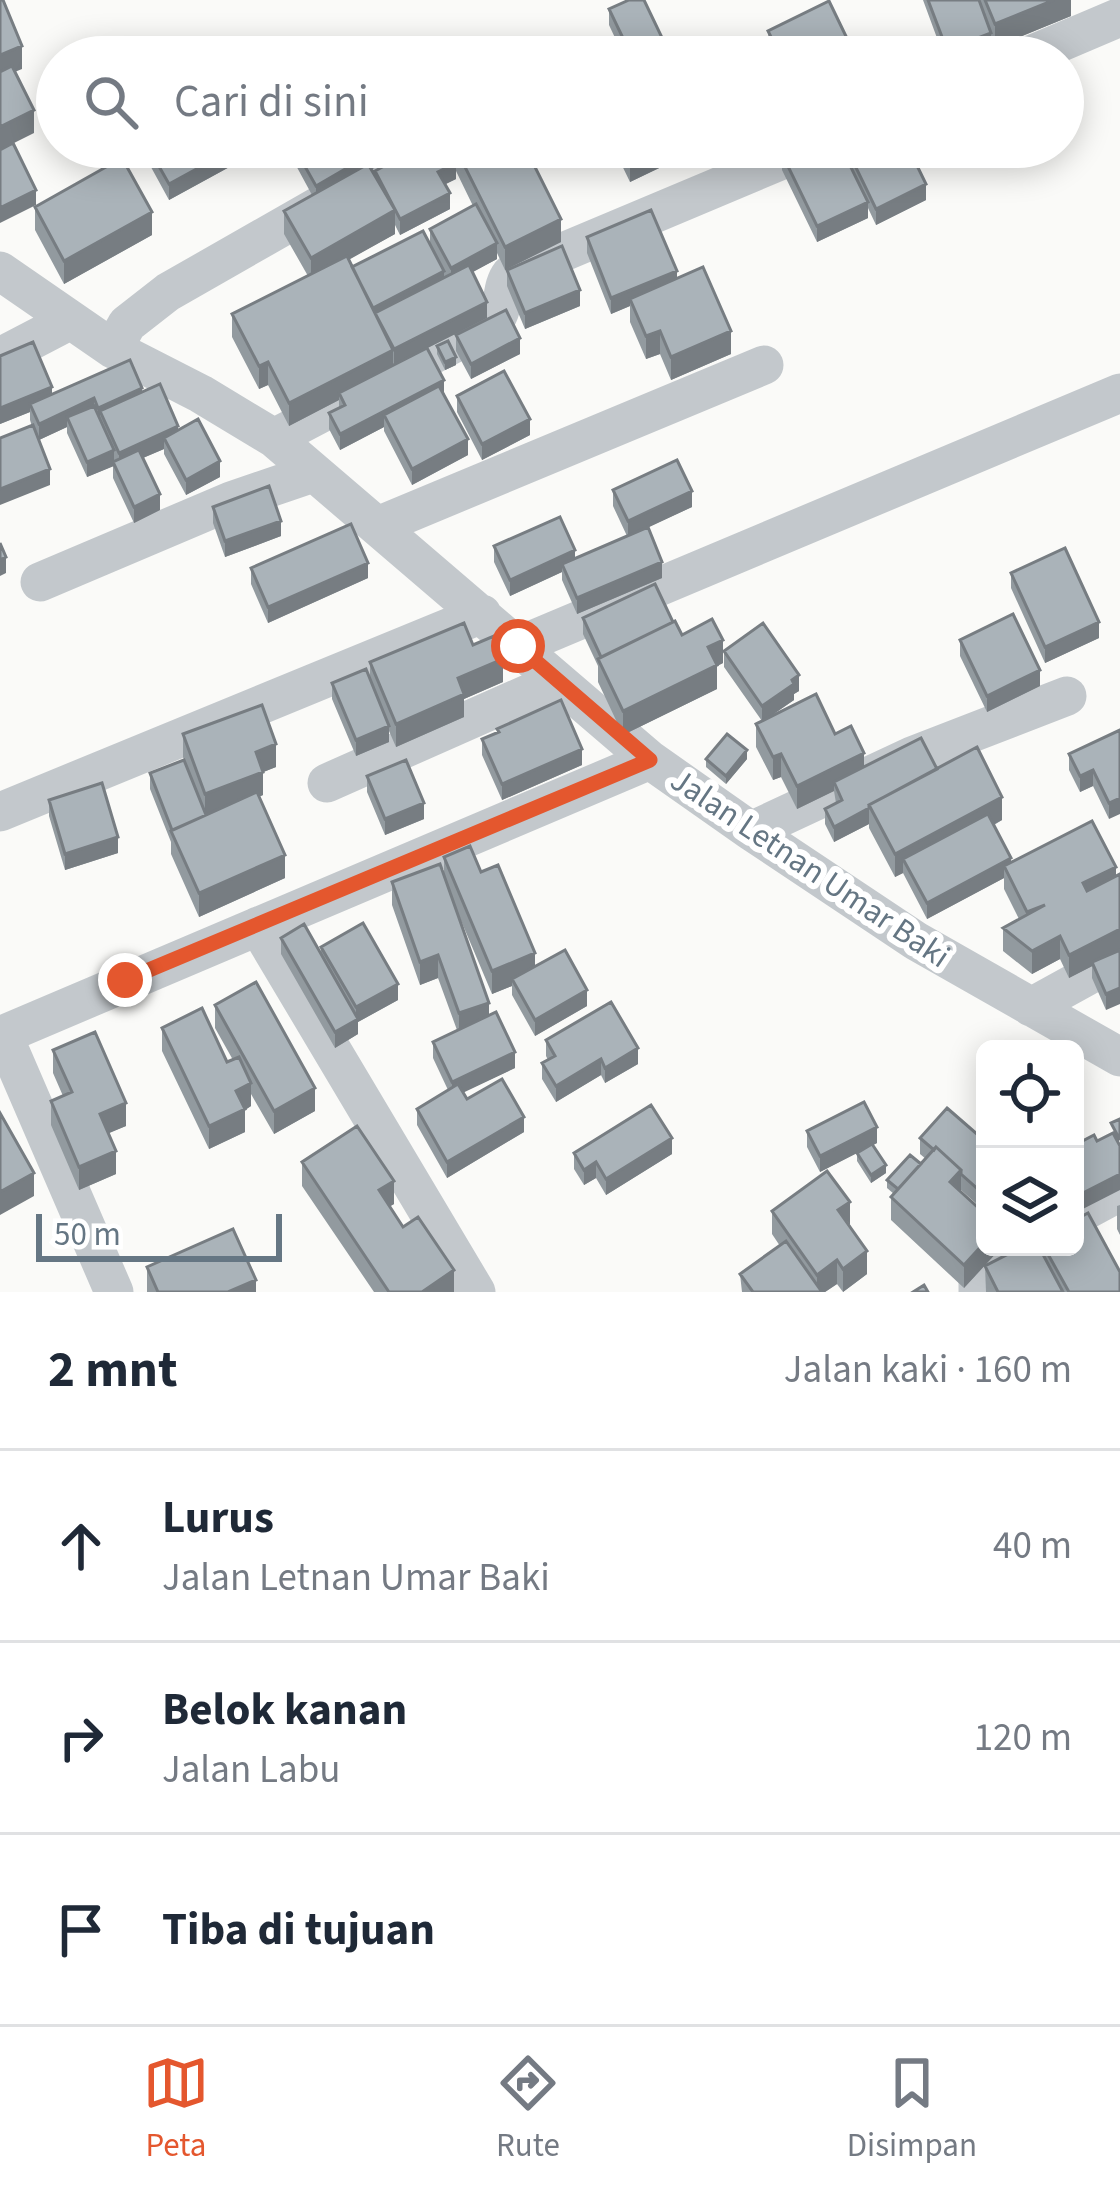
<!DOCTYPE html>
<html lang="id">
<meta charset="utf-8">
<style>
:root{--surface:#fff;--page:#f2f2f3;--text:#1f2937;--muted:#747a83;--line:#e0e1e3;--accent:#e4572e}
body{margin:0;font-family:"Source Sans 3",sans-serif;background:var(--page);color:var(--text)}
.controls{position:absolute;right:36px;bottom:36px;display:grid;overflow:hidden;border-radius:18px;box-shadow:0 6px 30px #0003}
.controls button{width:108px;height:108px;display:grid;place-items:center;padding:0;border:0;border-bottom:3px solid var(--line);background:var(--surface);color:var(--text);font:60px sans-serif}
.scale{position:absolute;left:36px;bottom:30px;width:246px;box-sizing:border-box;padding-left:12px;border:6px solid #657683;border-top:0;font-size:33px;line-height:42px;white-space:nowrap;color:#657683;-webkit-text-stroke:9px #fff;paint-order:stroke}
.stop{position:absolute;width:36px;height:36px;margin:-27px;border:9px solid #e4572e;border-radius:50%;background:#fff}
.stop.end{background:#e4572e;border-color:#fff;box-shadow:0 3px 12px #0008}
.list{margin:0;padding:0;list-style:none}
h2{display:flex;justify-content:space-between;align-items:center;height:156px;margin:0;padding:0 48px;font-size:51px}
h2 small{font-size:39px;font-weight:400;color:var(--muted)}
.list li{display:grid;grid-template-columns:78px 1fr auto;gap:36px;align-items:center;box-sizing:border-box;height:192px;padding:0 48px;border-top:3px solid var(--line)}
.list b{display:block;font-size:45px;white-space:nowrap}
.list p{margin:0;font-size:39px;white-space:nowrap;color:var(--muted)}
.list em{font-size:39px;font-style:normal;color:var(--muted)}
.icon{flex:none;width:66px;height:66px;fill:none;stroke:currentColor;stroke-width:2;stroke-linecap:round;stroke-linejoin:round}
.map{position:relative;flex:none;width:1120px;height:1292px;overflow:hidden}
.search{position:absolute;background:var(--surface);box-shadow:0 6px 30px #0003;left:36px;right:36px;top:36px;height:132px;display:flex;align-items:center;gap:30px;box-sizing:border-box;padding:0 42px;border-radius:66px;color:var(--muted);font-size:45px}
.sheet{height:732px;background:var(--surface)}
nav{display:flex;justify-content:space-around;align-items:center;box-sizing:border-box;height:168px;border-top:3px solid var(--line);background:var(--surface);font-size:33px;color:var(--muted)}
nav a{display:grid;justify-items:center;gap:6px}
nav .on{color:var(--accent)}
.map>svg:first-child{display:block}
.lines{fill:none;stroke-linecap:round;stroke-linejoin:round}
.minor{stroke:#c3c8cc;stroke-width:39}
.wall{fill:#929a9f;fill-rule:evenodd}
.shaded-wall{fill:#777d82}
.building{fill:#aab3b9;stroke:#777d82;stroke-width:3}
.route{stroke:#e4572e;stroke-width:15}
.labels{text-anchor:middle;stroke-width:12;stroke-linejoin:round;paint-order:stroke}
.street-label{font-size:33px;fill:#657683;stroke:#fff}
</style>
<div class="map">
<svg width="1120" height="1292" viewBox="0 0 1120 1292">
<rect width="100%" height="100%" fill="#fafaf8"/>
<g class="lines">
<!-- minor -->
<path class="minor" d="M1026 57 1120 17
M0 271 113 349 201 394 274 438 650 760 751 831 916 941 1120 1057
M113 349 127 324 168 292 422 147
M0 357 69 321
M274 438 491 324C507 310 499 289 511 274L813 147
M380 525 764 365
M40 582 231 501 313 473
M518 646 1120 393
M327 783 557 681
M0 812 482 614
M751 831 912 756 1067 696
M258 926 476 1292
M1031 1007 1120 958
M3 1035 114 1292
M0 1036 650 760
M1075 1216 1120 1192
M978 1292V1283L1016 1247"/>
</g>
<!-- wall -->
<path class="wall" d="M923 0H1071V16L995 47 991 39V49L970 57H944Z
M609 9 666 57H624L609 25Z
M768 31 856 57H770Z
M140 147H232L233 165 169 200Z
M286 147H410L371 169 375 175V171L419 147H525L561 242 505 270 497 253V259L472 272 487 318 427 348 468 455 412 485 384 431V427L340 450 329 429V413L339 408V400L289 426 268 385 259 389 232 337V314L308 276 284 234V211L312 195ZM456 171 473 206 430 229V244L352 267 349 259 395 234V225L400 235 450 209 445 184 456 179Z
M613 147H680V158L630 182Z
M797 147H846L926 200 876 225 868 208V218L817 242 782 170V154Z
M35 207 152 235 64 284 35 230Z
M587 237 677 278 731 354 671 380 660 354 646 359 630 322V306L611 314 587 253Z
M507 270 580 306 525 329 507 286Z
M456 335 520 354 471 379 456 351Z
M437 346 456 365 445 370 437 354Z
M0 356 52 394 142 392 220 477 186 495 164 454V449L143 458 160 510 134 523 113 478V466L87 477 67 433V427L39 440 50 485 30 420V412L0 424Z
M457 396 530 435 482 460 457 412Z
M613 490 692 507 648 527 662 578 577 614 562 580V572L510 596 494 562V546L575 558 627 536 613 506Z
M213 507 281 536 225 557 213 523Z
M251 568 368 578 268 623 251 584Z
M1011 573 1099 638 1045 663 1011 588Z
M583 618 673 622 682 635 723 663 717 666V689L623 735 598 682V666L583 634Z
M960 640 1040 686 987 712 960 656Z
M473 645 503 682 464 699V717L396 747 389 731V742L356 756 332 699V683L370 680V662Z
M724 651 799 691 794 694V700L765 720 835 734 864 767 937 769 1002 820 994 825 1011 862 1116 867 1106 1010 1092 978V966L1069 978 1060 959 1032 974 1003 951V928L1019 919 1004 889V878L927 919 903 873 895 877 869 828V824L834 842 825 824V809L836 803 834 791 797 809 781 777 773 780 756 747V724L762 721 724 667Z
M497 729 582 765 502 800 482 755V739L497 732Z
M1120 730 1109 819 1093 786 1080 792 1069 770V754Z
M183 734 276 767 263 772V795L259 797 285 878 199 917 171 854V842L150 789V773L187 768 183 757Z
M706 759H747L726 784 706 767Z
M367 776 424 819 385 835 367 792Z
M49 800 118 853 65 870 49 816Z
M444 857 481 872 535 966 587 1006 535 1036 512 995V986L492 994 454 904 489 1015 515 1068 463 1092 467 1099 524 1132 447 1178 417 1125V1109L448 1090 433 1058V1042L457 1030 438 978 420 985 392 905V882L444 875Z
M281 938 321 953V947L398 1000 358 1022V1034L335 1048 281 954Z
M215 1005 315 1111 274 1134 251 1094V1106L245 1110V1132L209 1149 162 1051V1028L227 1062 233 1060 215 1028Z
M546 1040 638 1064 605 1083 601 1075 556 1102 542 1079V1063L548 1060 546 1056Z
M53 1050 126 1126 108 1133 116 1174 79 1190 51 1125V1101L63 1096 53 1073Z
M807 1131 877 1143 873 1145 886 1173 871 1183 857 1161V1153L858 1152 820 1172 807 1147Z
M920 1138 985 1141 979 1206 961 1190V1192L999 1250 964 1288 891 1220V1197L894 1194 887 1188V1180L921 1164 926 1159 920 1154Z
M574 1153 672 1154 606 1195 596 1178 584 1185 574 1169Z
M302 1162 394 1204 390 1206 403 1227 454 1292H374L302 1186Z
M1120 1205V1235L1117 1229V1206Z
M772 1211 850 1225 867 1274 843 1292 837 1284 825 1292H742L740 1274 780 1246 772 1234Z
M1040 1247H1075L1120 1292H986L985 1266 1040 1249Z
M147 1267 256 1292H147Z"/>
<!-- shaded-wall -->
<path class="shaded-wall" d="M1054 0H1071V16L995 47V24Z
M991 33V49L970 57H947V50Z
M22 46V69L0 78V55Z
M666 46V57H644Z
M34 110V133L0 150V127Z
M383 147H410L316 202V186Z
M669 147H680V158L630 182V166Z
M955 147H984V150L955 159Z
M233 149V165L169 200V184Z
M456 163V179L438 188V172Z
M926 184V200L876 225V209Z
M36 190V205L0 223V208Z
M450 193V209L400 235V219Z
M868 202V218L817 242V226Z
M395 210V234L311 281V258Z
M152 212V235L64 284V261Z
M561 219V242L505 270V247Z
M497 243V259L451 284V268Z
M444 271V287L379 320 373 308Z
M677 271V287L630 299V306L611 314V298Z
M580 290V306L525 329V313Z
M487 302V318L394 365V349Z
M660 331V354L646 359V336Z
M731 331V354L671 380V357Z
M520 338V354L471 379V364Z
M393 350V373L339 393V400L289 426V403Z
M456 357V365L445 370V362Z
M268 362V385L259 389V366Z
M444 380V396L384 415V427L340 450V434Z
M52 387V402L30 404V412L0 424V408Z
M142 388V403L100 411V423L98 424V408Z
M94 398V414L67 417V427L39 440V424Z
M530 419V435L482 460V444Z
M178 426V442L164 438V449L119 468V453Z
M468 439V455L412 485V469Z
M114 450V466L87 477V462Z
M220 461V477L186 495V480Z
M50 469V485L0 505V489Z
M692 491V507L628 537V521Z
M160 494V510L134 523V507Z
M281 521V536L225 557V541Z
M575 550V566L562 564V572L510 596V580Z
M6 557V573L0 576V560Z
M662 562V578L577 614V598Z
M368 563V578L268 623V607Z
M1099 622V638L1045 663V647Z
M723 640V663L717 666V689L623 735V711L708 647Z
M503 659V682L464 699V717L396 747V724L458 678Z
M1040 670V686L987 712V696Z
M799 675V691L794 694V700L762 722V706Z
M389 726V742L356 756V740Z
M276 744V767L256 775V752Z
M582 749V765L502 800V784Z
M747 750V759L726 784V776Z
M864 753V776L834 782V791L797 809V786Z
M781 754V777L773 780V757Z
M1093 770V786L1080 792V776Z
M263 772V795L205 817V794Z
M1002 797V820L908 870 903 859V873L895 877V854Z
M1120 798V814L1109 819V803Z
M424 803V819L385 835V819Z
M869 808V824L834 842V827Z
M118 837V853L65 870V854Z
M285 855V878L199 917V893Z
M1011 858V873L1004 866V878L927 919V903Z
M1116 867V890L1083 906V883Z
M1120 929V952L1069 978V955Z
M1060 936V959L1032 974V951Z
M535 953V976L512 979V986L492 994V971Z
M438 955V978L420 985V962Z
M398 984V1000L358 1022V1034L335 1048V1032L356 1020V1007Z
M1120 988V1004L1106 1010V994Z
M587 990V1006L535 1036V1020Z
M489 1003V1026L459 1036V1013Z
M638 1048V1064L605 1083V1068Z
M515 1052V1068L452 1098V1082Z
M601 1059V1075L556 1102V1086Z
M251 1083V1106L245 1110V1132L209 1149V1126L236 1091Z
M315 1088V1111L274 1134V1111Z
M126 1103V1126L100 1137V1114Z
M524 1117V1132L447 1178V1162Z
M877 1127V1143L820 1172V1156Z
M672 1138V1154L606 1195V1179Z
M116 1151V1174L79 1190V1167Z
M596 1162V1178L584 1185V1170Z
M886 1165V1173L871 1183V1175Z
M961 1170V1193L950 1182Z
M34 1173V1196L0 1215V1192Z
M1120 1174V1190L1075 1213V1197Z
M394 1181V1204L379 1213V1190Z
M985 1183V1199L979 1206V1190Z
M850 1202V1225L838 1210Z
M985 1242V1247H999V1250L964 1288V1265Z
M867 1251V1274L843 1292V1269Z
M837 1260V1284L825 1292H817V1275Z
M454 1270V1292H422Z
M256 1280V1292H228Z"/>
<!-- building -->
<path class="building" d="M0 0H3L22 46 0 55Z
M629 0H644L666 46 644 57H632L609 9Z
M928 0H979L991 33 947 50Z
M985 0H1054L995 24Z
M829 1 856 57H781L768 31Z
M449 44 453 57H413Z
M536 46 542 57H516Z
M393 47 398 57H376Z
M12 66 34 110 0 127V72Z
M13 143 36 190 0 208V150Z
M148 147H232L233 149 169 184Z
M294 147H383L316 186Z
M419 147H447L456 163 438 172 450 193 400 219 375 171Z
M455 147H525L561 219 505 247Z
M620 147H669L630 166Z
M797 147H841L868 202 817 226 782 154Z
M846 147H908L926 184 876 209Z
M122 158 152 212 64 261 35 207Z
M368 164 395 210 311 258 284 211Z
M476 204 497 243 451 268 430 229Z
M651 210 677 271 611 298 587 237Z
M423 231 444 271 373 308 352 267Z
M562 246 580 290 525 313 507 270Z
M347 256 393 350 289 403 268 362 259 366 232 314Z
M469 265 487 302 394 349 375 313Z
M703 267 731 331 671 357 660 331 646 336 630 299Z
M506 310 520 338 471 364 456 335Z
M448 341 456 357 445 362 437 346Z
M33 342 52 387 0 408V356Z
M427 348 444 380 340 434 329 413 345 405 339 393Z
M130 360 142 388 98 408 94 398 39 424 30 404Z
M504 371 530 419 482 444 457 396Z
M160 384 178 426 119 453 100 411Z
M439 386 468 439 412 469 384 415Z
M94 406 114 450 87 462 67 417Z
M198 419 220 461 186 480 164 438Z
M33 425 50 469 0 489V438Z
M139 450 160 494 134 507 113 462Z
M677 460 692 491 628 521 613 490Z
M269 486 281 521 225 541 213 507Z
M560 517 575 550 510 580 494 546Z
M351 524 368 563 268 607 251 568Z
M648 527 662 562 577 598 562 564Z
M0 543 6 557 0 560Z
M1065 548 1099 622 1045 647 1011 573Z
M655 584 673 622 601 657 583 618Z
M1013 614 1040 670 987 696 960 640Z
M712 619 723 640 708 647 717 665 623 711 598 659 675 621 682 635Z
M464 623 473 645 494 636 503 659 458 678 464 694 396 724 370 662Z
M763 623 799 675 792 680 794 684 762 706 724 651Z
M366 669 389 726 356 740 332 683Z
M816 694 835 734 851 726 864 753 797 786 781 754 773 757 756 724Z
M561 700 582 749 502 784 482 739 499 732 497 729Z
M262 705 276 744 256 752 263 772 205 794 183 734Z
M1120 730V798L1109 803 1093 770 1080 776 1069 754Z
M727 734 747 750 726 776 706 759Z
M921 738 937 769 869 805V808L834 827 825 809 842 800 834 782Z
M977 747 1002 797 895 854 869 805Z
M184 760 206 815 172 830 150 773Z
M406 760 424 803 385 819 367 776Z
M102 783 118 837 65 854 49 800Z
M257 792 285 855 199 893 171 831Z
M988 814 1011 858 927 903 903 859Z
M1092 821 1116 867 1083 883 1087 891 1120 874V929L1069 955 1060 936 1032 951 1003 928 1045 905 1027 912 1004 866Z
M470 846 481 872 498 865 535 953 492 971 444 857Z
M440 864 489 1003 459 1013 438 955 420 962 392 882Z
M363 923 398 984 356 1007 321 947Z
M304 924 358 1019 335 1032 281 938Z
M565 950 587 990 535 1020 512 979Z
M1120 950V988L1106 994 1092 962Z
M256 982 315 1088 274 1111 215 1005Z
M611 1002 638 1048 605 1068 601 1059 556 1086 542 1063 555 1056 546 1040Z
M202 1008 227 1062 239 1057 251 1083 236 1091 245 1109 209 1126 162 1028Z
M496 1012 515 1052 452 1082 433 1042Z
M95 1032 126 1103 100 1114 116 1151 79 1167 51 1101 72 1092 53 1050Z
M502 1079 524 1117 447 1162 417 1109 458 1084 467 1099Z
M864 1102 877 1127 820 1156 807 1131Z
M651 1105 672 1138 606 1179 596 1162 584 1170 574 1153Z
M947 1108 985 1141V1183L979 1190 961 1174V1170L936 1147 934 1150 920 1138Z
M0 1113 34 1173 0 1192Z
M1120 1119V1140L1111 1123Z
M357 1126 394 1181 379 1190 403 1227 418 1217 454 1270 422 1292H389L302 1162Z
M1113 1133 1120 1146V1174L1075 1197V1145L1094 1135 1097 1141Z
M872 1144 886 1165 871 1175 857 1153Z
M936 1147 961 1170 950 1182 985 1214V1242L964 1265 891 1197Z
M910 1155 921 1164 898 1189 887 1180Z
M827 1171 850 1202 838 1210 867 1251 843 1269 837 1260 817 1275 772 1211Z
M1088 1213 1120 1272V1292H1069L1044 1247H1075V1220Z
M233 1229 256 1280 228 1292H158L147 1267Z
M786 1241 822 1292H753L740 1274Z
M1022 1247H1039L1063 1292H998L985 1266Z
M924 1285 928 1292H913Z"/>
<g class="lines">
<!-- route -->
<path class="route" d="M125 980 650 760 518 646"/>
</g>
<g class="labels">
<!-- street labels -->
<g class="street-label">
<text transform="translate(811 867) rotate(34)" y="12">Jalan Letnan Umar Baki</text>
</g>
</g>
</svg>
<div class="controls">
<button><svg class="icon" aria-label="locate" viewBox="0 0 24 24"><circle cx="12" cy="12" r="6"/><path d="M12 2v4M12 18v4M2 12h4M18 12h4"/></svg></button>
<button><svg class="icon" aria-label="layers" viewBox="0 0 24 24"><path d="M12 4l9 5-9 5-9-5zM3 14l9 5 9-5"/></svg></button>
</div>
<div class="scale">50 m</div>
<div class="stop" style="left:518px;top:646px"></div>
<div class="stop end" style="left:125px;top:980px"></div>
<div class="search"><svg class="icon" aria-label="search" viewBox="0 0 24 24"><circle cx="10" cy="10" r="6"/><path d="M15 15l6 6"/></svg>Cari di sini</div>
</div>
<section class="sheet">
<h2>2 mnt<small>Jalan kaki · 160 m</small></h2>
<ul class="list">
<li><svg class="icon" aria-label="ahead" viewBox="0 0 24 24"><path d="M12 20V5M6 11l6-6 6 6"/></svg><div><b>Lurus</b><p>Jalan Letnan Umar Baki</p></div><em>40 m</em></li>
<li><svg class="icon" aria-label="right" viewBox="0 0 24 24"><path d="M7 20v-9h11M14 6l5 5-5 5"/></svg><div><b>Belok kanan</b><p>Jalan Labu</p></div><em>120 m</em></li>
<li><svg class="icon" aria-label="arrive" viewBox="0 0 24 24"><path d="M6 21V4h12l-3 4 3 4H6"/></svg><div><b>Tiba di tujuan</b></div></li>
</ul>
</section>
<nav>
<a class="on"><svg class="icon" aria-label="map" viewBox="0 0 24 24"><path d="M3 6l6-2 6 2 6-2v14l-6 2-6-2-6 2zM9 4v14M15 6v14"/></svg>Peta</a>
<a><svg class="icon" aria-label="directions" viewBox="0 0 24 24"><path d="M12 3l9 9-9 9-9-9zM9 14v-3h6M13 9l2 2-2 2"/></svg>Rute</a>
<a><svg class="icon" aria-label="saved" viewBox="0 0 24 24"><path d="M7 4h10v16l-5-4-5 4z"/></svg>Disimpan</a>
</nav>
